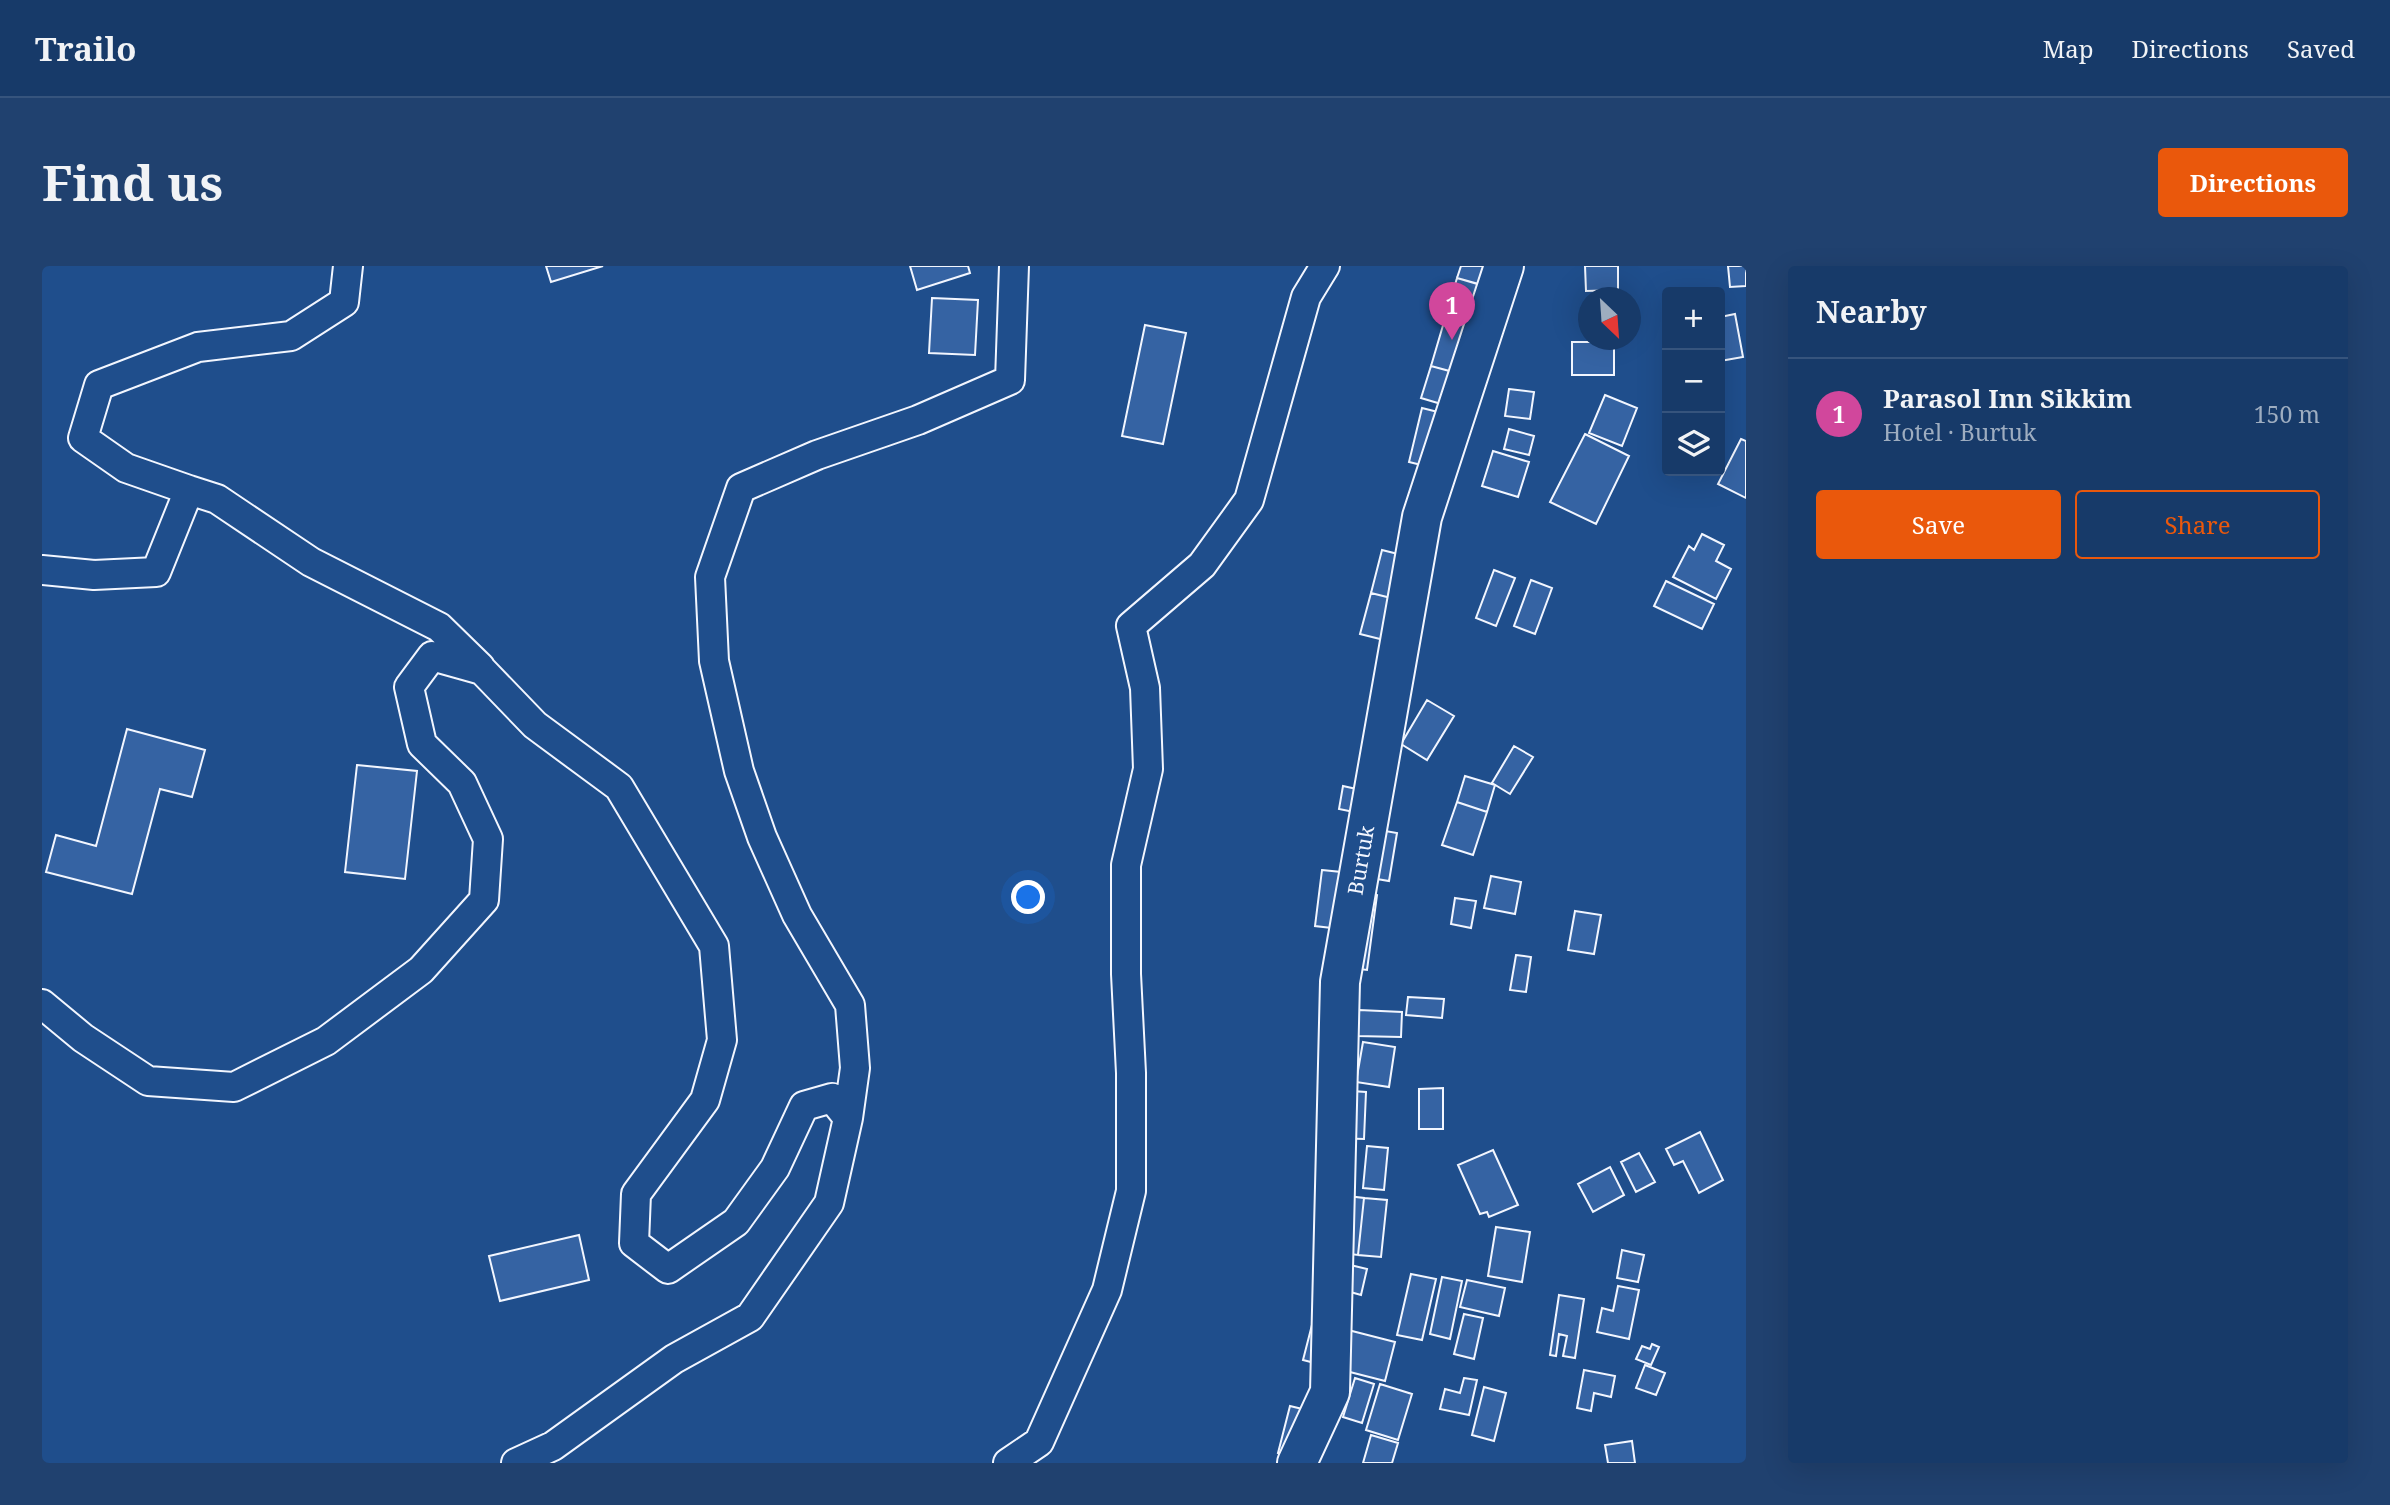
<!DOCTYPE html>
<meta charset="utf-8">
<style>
:root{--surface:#173a69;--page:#20416f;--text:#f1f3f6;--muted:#9eadc0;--line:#36547d;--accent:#ea580c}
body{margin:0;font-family:"Noto Serif",serif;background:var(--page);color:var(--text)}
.controls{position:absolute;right:21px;top:21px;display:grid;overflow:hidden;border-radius:7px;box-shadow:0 7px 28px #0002}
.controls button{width:63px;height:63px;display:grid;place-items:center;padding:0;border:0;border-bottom:2px solid var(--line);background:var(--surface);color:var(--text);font:35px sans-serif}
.compass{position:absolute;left:1536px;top:21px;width:63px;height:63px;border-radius:50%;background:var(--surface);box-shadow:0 7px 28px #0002;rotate:155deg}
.you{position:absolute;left:987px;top:632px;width:24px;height:24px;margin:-18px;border:5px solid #fff;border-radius:50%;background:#1a73e8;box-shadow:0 0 0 10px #1a73e833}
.badge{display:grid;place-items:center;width:46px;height:46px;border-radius:50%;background:var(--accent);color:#fff;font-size:23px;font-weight:700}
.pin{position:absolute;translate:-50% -58px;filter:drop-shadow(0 2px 4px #0008)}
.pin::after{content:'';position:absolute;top:37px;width:24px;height:21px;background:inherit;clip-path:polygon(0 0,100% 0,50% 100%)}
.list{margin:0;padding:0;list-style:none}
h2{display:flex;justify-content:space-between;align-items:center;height:91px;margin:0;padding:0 28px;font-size:30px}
h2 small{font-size:23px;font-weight:400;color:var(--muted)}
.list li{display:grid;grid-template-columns:46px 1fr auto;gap:21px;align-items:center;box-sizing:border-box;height:112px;padding:0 28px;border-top:2px solid var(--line)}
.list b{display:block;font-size:26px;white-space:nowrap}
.list p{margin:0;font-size:23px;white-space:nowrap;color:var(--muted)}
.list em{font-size:23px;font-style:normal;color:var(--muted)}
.actions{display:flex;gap:14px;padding:21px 28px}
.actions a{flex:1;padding:16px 0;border:2px solid var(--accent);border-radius:7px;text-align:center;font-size:24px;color:var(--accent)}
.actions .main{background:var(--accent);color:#fff}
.icon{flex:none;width:38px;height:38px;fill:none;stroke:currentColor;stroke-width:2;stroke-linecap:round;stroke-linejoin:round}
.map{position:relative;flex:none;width:1704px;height:1197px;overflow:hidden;border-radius:7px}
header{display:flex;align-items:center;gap:42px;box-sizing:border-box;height:98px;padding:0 35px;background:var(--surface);border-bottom:2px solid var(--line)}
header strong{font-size:33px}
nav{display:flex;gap:38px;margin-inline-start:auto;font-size:24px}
.intro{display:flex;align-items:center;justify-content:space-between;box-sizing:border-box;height:168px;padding:0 42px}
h1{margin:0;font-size:49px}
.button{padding:18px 32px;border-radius:7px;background:var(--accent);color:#fff;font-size:24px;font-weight:700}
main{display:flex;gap:42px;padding:0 42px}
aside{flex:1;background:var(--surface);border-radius:7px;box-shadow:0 7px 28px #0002}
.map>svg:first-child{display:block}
.building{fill:#3563a3;stroke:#f2f6ff;stroke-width:2}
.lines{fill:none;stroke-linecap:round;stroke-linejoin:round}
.minor-casing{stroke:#f2f6ff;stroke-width:32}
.primary-casing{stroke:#f2f6ff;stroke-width:42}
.minor{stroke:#1f4e8c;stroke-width:28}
.primary{stroke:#1f4e8c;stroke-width:38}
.labels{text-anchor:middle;stroke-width:5;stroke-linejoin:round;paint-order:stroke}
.street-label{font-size:21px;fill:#f2f6ff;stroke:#1f4e8c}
</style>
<header>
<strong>Trailo</strong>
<nav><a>Map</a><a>Directions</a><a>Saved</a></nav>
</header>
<div class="intro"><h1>Find us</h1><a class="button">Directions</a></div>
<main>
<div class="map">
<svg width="1704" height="1197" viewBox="0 0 1704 1197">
<rect width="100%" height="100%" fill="#1f4e8c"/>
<!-- building -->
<path class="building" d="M504 0H561L509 16Z
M868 0H926L928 7 875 24Z
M1419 0H1465L1458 24 1415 12Z
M1543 0H1576V24L1544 25Z
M1686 0H1704V20L1688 21Z
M1415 12 1466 27 1426 110 1389 100Z
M890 32 936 34 933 89 887 87Z
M1693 48 1701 91 1678 95V51Z
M1103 59 1144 67 1121 178 1080 170Z
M1530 76H1572V109H1530Z
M1389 100 1426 110 1416 143 1379 132Z
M1467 123 1492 126 1488 153 1463 150Z
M1563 129 1595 142 1580 180 1547 167Z
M1380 142 1408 149 1404 205 1367 196Z
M1467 163 1492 170 1487 189 1462 183Z
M1543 168 1587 190 1554 258 1508 236Z
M1699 173 1704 175V232L1676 218Z
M1451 185 1487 196 1476 231 1440 220Z
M1660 268 1682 279 1674 295 1689 303 1674 333 1631 311 1647 280 1652 284Z
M1340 284 1384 295 1373 338 1329 327Z
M1452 304 1473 312 1454 360 1434 352Z
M1489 314 1510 322 1493 368 1472 360Z
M1624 315 1672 338 1660 363 1612 340Z
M1329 327 1373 338 1362 379 1318 368Z
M1385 434 1412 450 1385 494 1359 478Z
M85 463 163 484 150 531 118 523 90 628 4 606 14 569 54 580Z
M1472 480 1491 491 1468 528 1450 517Z
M315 499 375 505 363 613 303 606Z
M1423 510 1453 519 1445 546 1415 536Z
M1301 520 1337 528 1332 550 1297 543Z
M1415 536 1445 546 1431 589 1400 579Z
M1326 562 1355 567 1347 615 1317 610Z
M1280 604 1309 607 1306 625 1335 629 1325 704 1285 699 1299 663 1273 660Z
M1449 610 1479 616 1473 648 1442 642Z
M1413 632 1434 635 1429 662 1409 658Z
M1533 645 1559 649 1552 688 1526 684Z
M1474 689 1489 691 1484 726 1468 724Z
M1366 731 1402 733 1400 752 1364 749Z
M1317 744 1360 746 1359 771 1315 770Z
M1321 776 1353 781 1347 821 1314 816Z
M1401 822V863H1377V823Z
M1294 824 1324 826 1322 873 1291 872Z
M1658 866 1681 914 1657 927 1641 895 1632 899 1624 883Z
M1325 880 1346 882 1342 924 1321 922Z
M1451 884 1476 939 1447 951 1445 946 1438 948 1416 899Z
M1597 887 1613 916 1594 926 1579 896Z
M1568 901 1582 929 1551 946 1536 918Z
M1297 929 1322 932 1316 989 1291 986Z
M1322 932 1345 934 1339 991 1316 989Z
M1454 961 1488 966 1480 1016 1446 1010Z
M537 969 547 1014 458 1035 447 990Z
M1580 984 1602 989 1596 1016 1575 1012Z
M1300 997 1325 1003 1319 1029 1294 1022Z
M1369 1008 1394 1013 1380 1074 1355 1069Z
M1400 1011 1420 1015 1408 1073 1388 1068Z
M1425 1014 1463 1022 1457 1050 1418 1041Z
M1576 1020 1597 1024 1587 1073 1555 1066 1560 1042 1571 1045Z
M1517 1029 1542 1033 1533 1092 1521 1090 1525 1070 1517 1068 1514 1090 1508 1089Z
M1422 1048 1441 1052 1432 1093 1412 1088Z
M1271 1055 1353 1076 1343 1115 1261 1094Z
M1610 1078 1617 1081 1609 1099 1594 1093 1600 1080 1608 1083Z
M1603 1099 1623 1107 1614 1129 1594 1122Z
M1542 1104 1573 1110 1569 1131 1552 1127 1549 1145 1535 1142Z
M1313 1112 1332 1118 1320 1157 1301 1151Z
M1422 1112 1435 1114 1427 1149 1398 1143 1403 1123 1418 1127Z
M1338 1118 1370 1128 1356 1174 1324 1164Z
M1442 1121 1464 1127 1452 1175 1430 1169Z
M1248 1140 1281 1148 1269 1195 1236 1187Z
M1329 1169 1356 1177 1350 1197H1321Z
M1590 1175 1593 1197H1566L1563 1179Z"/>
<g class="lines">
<!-- minor casing -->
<g class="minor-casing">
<path id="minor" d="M147 224 84 202 41 172 57 119 156 81 249 70 302 36 306 0
M0 304 52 309 114 306 147 224 175 233 269 296 397 361 438 401
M0 738 41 772 106 815 192 821 284 775 379 704 442 634 446 573 420 517 380 478 367 421 390 390 440 404 493 459 577 521 672 680 680 774 663 834 594 928 592 977 626 1003 694 956 733 902 762 840 790 832 806 852 787 937 708 1051 632 1093 511 1180 474 1197
M806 852 813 802 808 739 755 649 720 571 697 505 672 395 668 311 699 222 775 189 876 154 968 114 972 0
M966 1197 997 1176 1065 1024 1089 925V807L1084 708V599L1106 503 1103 422 1089 360 1160 299 1207 234 1264 31 1283 0"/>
</g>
<!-- primary casing -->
<g class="primary-casing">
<g id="primary">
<path id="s1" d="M1255 1197 1288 1126 1298 716 1380 251 1462 0"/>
</g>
</g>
<!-- minor -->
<use href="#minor" class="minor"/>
<!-- primary -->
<use href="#primary" class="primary"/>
</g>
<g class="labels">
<!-- street labels -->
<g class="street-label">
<text dy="7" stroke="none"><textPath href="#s1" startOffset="612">Burtuk</textPath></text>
</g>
</g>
</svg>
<div class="controls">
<button>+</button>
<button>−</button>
<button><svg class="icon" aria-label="layers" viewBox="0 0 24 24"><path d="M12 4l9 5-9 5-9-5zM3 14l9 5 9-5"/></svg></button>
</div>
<svg class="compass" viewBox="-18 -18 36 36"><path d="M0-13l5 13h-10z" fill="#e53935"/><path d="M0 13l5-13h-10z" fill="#9eadc0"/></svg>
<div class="you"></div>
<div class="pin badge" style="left:1410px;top:74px;background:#d1479c">1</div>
</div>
<aside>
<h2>Nearby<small></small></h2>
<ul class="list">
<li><span class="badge" style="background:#d1479c">1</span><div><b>Parasol Inn Sikkim</b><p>Hotel · Burtuk</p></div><em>150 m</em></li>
</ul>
<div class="actions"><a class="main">Save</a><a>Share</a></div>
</aside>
</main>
